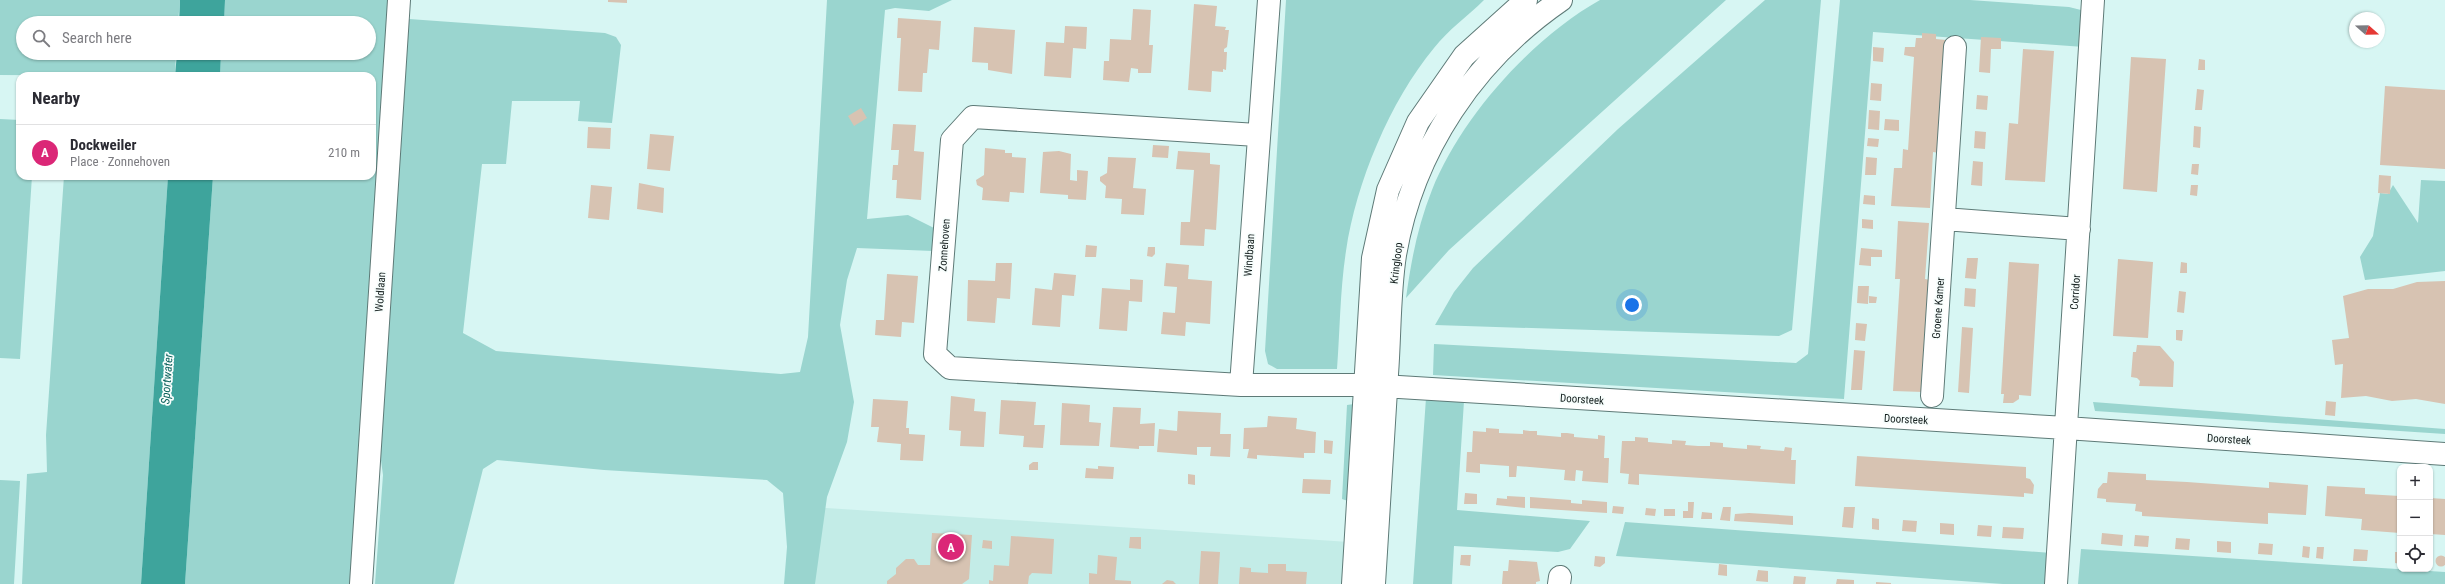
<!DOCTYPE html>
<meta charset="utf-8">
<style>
:root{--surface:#fff;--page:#f7f7f7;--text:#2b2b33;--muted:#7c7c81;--line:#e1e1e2;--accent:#db2777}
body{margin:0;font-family:"Roboto Condensed",sans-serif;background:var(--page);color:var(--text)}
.controls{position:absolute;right:12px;bottom:12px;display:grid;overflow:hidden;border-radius:8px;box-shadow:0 1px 3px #0004}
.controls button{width:36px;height:36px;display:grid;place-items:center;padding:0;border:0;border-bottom:1px solid var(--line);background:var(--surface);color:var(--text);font:20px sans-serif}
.compass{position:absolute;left:2349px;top:12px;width:36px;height:36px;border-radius:50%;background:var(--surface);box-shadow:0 1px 3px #0004;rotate:110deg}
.you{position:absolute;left:1632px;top:305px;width:14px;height:14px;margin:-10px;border:3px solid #fff;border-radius:50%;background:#1a73e8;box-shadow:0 0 0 6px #1a73e833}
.badge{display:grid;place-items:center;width:26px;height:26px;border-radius:50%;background:var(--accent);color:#fff;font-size:13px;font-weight:700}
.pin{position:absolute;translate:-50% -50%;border:2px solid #fff;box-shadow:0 1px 4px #0006}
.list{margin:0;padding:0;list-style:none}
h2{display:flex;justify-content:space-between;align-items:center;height:52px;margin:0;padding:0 16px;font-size:17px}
h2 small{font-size:13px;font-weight:400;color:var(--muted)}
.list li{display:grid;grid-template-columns:26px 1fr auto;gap:12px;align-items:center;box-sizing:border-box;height:56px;padding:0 16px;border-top:1px solid var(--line)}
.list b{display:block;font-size:15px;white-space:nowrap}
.list p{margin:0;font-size:13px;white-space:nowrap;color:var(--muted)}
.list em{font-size:13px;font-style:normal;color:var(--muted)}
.icon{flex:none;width:22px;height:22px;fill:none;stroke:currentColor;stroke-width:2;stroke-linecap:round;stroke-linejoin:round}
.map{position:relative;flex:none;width:2445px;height:584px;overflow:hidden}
.search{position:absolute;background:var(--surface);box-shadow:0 1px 3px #0004;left:16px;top:16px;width:360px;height:44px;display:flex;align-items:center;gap:10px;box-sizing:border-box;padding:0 14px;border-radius:22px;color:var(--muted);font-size:15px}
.panel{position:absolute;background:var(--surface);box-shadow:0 1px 3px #0004;left:16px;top:72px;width:360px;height:108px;border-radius:12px}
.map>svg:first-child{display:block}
.built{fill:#c3ece7}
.green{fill:#9ad5cf}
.water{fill:#3ea49c}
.building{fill:#d7c3b2}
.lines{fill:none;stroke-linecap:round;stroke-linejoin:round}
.minor-casing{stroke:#5e7a77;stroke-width:24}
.minor{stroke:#fff;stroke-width:22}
.labels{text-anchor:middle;stroke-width:3.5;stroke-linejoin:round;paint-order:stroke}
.street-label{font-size:11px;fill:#141f1e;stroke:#f8fefd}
.water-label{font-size:12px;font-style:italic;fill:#0d635d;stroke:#f8fefd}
</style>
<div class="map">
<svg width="2445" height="584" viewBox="0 0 2445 584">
<rect width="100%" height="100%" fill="#d7f6f3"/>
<!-- built -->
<path class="built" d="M811 507 1349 542 1346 584H804Z"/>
<!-- green -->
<path class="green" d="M0 0H180L178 23H23V53H176L175 76 0 75Z
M225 0H393L354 584H185L213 176H372V76H220L221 53H369V23H224Z
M827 0H952L929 11 895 8 885 10 867 219 908 215 938 230 933 251 857 248 847 280 840 325 854 402 847 442 827 497 815 584H784L787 547 783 493 767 480 604 470 497 460 483 469 454 584H375L383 475 379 446 405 51 409 19 605 33 616 37 621 45 612 123 578 121 580 101H512L506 164H482L463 333 496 351 781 374 800 372 808 337Z
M1286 0H1484C1468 16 1448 30 1434 48 1390 101 1356 183 1346 251 1340 290 1340 330 1337 369H1277L1268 364 1265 351Z
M1600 0H1726L1449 250 1406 298C1411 261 1418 225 1432 190 1461 117 1532 38 1600 0Z
M1765 0H1821L1792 330 1779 336 1435 325 1454 292 1473 268 1618 129Z
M1840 0H1970L2069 7 2081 10 2084 47 1873 32 1844 399 1433 375 1434 344 1796 363 1808 354Z
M0 119 20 120V176H32L20 359 0 358Z
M64 176H168L141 584H22L27 474 47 472 46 435Z
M2421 180 2445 181V271L2365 280 2360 257 2373 236 2380 193 2388 194 2393 185 2418 223Z
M1426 398 1464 401 1457 510 1590 521 1570 549 1558 552 1454 546 1452 584H1413Z
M2093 402 2445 429V434L2095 411Z
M1354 404 1351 502 1342 499 1347 405Z
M0 480 20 481 14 584H0Z
M1625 522 2052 553 2049 584H2003L1616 556Z
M2081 549 2445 572V584H2078Z"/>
<!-- water -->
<path class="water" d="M180 0H225L224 23H179Z
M177 53H221L220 76H175Z
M168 176H213L185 584H141Z"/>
<!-- building -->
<path class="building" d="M608 0H627V3L608 2Z
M1194 4 1217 6 1215 26 1226 27 1225 30H1229L1227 47 1224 49V52H1227L1226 70 1223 69V72L1212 71 1211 92 1188 90Z
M1133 9 1151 10 1149 45H1153L1151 73H1138V69L1131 68 1129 82 1103 80 1104 61H1109L1110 39 1131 40Z
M898 18 941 21 939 50 929 49 927 73H923L922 92 898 91 901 38H897Z
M1065 26 1087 27 1086 49 1073 48 1071 78 1044 76 1046 42 1064 43Z
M974 27 1015 30 1012 74 988 70V63L972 62Z
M1922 33 1936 34V39L1946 40 1939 153 1933 152 1930 208 1891 206 1894 168H1902L1903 149 1908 150 1914 57 1904 55 1905 47H1915L1916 38H1922Z
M1981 37 2001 38V49H1991L1990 73 1979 72Z
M1873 47 1884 48 1883 62 1873 61Z
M2023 49 2054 51 2045 182 2005 180 2009 123 2018 124Z
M2131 57 2166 59 2157 192 2123 189Z
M2199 59 2205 60V70H2198Z
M1871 83 1882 84 1881 101 1870 100Z
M2385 86 2445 90V169L2380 165Z
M2197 89 2204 90 2202 110H2195Z
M1977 95 1988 96 1987 110 1976 109Z
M861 108 867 118 854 126 848 116Z
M1869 110 1880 111 1879 130 1868 129Z
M1885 119 1899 120V131L1884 130Z
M893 124 916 125 914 151 924 152 921 200 896 198 897 180H892L893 165H898L899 150H891Z
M2194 126 2201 127 2200 148 2193 147Z
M588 127 611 128 610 149 587 148Z
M1975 131 1986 132 1985 149 1974 148Z
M650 134 674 136 670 171 647 169Z
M1868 138 1879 139 1878 147 1867 146Z
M1153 145 1169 146 1168 158 1152 157Z
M985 148 1005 150V153H1012V157L1026 158 1024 193 1010 192 1009 202 982 200 983 188 977 185 976 180 984 175Z
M1059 151 1071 154 1070 180 1077 181V170L1088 171 1086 200 1068 199V195L1040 193 1043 152Z
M1178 151 1210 153V164L1220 165 1216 230 1205 229 1204 246 1180 245 1181 222H1190L1194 170 1176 169Z
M1108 157 1136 158 1133 188 1146 189 1144 215 1121 214 1122 199 1105 198 1106 186 1100 181V177L1107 173Z
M1866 157 1877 158 1876 175H1865Z
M1973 161 1983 162 1982 186 1971 185Z
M2192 164H2199L2198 175 2191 174Z
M2379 175 2391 176 2390 194 2378 193Z
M639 183 664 188 663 213 637 209Z
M591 185 612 187 609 220 588 218Z
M2191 185H2198L2197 196 2190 195Z
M1864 195 1875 196V205L1863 204Z
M1862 219 1873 220V229L1862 228Z
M1898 221 1929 223 1925 279 1930 280 1923 392 1893 391 1900 279H1895Z
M1086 245 1097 246 1096 257H1085Z
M1148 247H1155V254L1152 257 1147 256Z
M1861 248 1882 250V257H1871V266L1859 265Z
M1967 258H1978L1976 279 1965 278Z
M2118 259 2153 262 2148 338 2113 336Z
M2009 262 2039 264 2031 396 2019 395V399L2013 403H2003L2004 394H2001Z
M2181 262 2187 263V273H2180Z
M996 263H1012L1010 299 997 298 995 323 967 321 968 280 995 281Z
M1166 263 1189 265 1188 279 1212 281 1210 324 1186 322 1185 336 1161 334 1163 312 1175 313 1177 287 1164 286Z
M1054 273 1076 275 1074 296 1062 295 1060 327 1032 325 1035 288 1052 290Z
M887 274 918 276 914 323 902 322 901 337 875 335 876 320H884Z
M1130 279 1143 280 1142 302 1129 301 1127 331 1099 329 1102 288 1130 290Z
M2445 281V404L2416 399 2392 401 2366 396 2341 398 2343 364 2335 365 2332 340 2349 338 2343 296 2368 289H2393L2417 282Z
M1858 286H1869L1868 304 1857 303Z
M1965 288 1976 289 1975 307 1964 306Z
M2179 291 2186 292 2184 313 2177 312Z
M1869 296 1877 297 1876 303H1869Z
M1856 323 1867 324 1865 341 1855 340Z
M1962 327 1973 328 1969 393 1958 392Z
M2176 330H2183L2182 341 2176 340Z
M2137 345 2160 346 2174 362 2173 387 2139 386 2140 381 2137 378 2131 377 2133 352H2136Z
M1854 350 1865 351 1862 390H1851Z
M951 396 975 399 974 411 986 412 984 447 960 446 961 431 949 430Z
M873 399 908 401 906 428H909V434L925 435 923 461 900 460 901 444 877 442 879 427H871Z
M1001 400 1036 402 1034 425H1045L1043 448 1023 447 1024 436 999 434Z
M2326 401 2336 402 2335 416 2325 415Z
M1062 403 1090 405 1089 422 1101 423 1099 446 1060 445Z
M1113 407 1141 408 1140 424 1155 423 1154 446H1139V449L1110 447Z
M1178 411 1221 413 1220 434H1231L1230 457 1210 456 1211 447H1197V455L1157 452 1159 429 1177 431Z
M1268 416 1297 418 1296 429 1316 432 1315 453H1304V458L1257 455V459L1247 458 1249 449H1243L1244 428 1267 427Z
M1486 428 1499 429V433L1523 434V430L1530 431H1537V435L1561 437V433H1567L1574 434V437L1598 439V435L1605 436 1604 458H1609L1608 483 1582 481 1583 471 1576 470 1575 481 1564 480 1565 470 1517 466 1516 477H1509V466L1480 464V473L1466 472 1467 452H1472L1473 431 1486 432Z
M1635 437 1648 438V442L1672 444V440L1686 441 1685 445 1698 446H1710V442L1723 443V447L1734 448 1747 449V445L1761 446 1760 449 1784 451 1785 447 1792 448 1791 460H1796L1795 484 1639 474V485L1628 484 1629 474 1620 473 1622 441H1635Z
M1324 440 1333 441 1332 454 1324 453Z
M1857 456 2026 467V478L2030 479 2034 485 2033 494 2024 493V497L1855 486Z
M1033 462H1038V470H1029V465Z
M1098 466 1114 467 1113 479 1085 478 1086 468 1098 469Z
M2108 472 2146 474V480L2187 482 2269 488V482L2308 485 2306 515 2268 513V524L2142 516V512L2135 511 2136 504 2106 502V499L2097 498 2098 489 2103 483H2107Z
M1188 474 1195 475V485L1188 484Z
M1303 479 1331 480 1330 494 1302 493Z
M2327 486 2365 488V494L2400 496V533L2361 530 2362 519 2325 516Z
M1465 493 1477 494V504H1464Z
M1507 496 1525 497V508L1496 505 1497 498 1507 499Z
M1530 497 1571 500V503L1582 504V500L1607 502V513L1530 508Z
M2430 498 2445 499V535L2430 534Z
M1688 502H1694L1693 518H1683V511H1688Z
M1613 506 1624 507 1623 514 1612 513Z
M1723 507H1731L1730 521 1720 520Z
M1844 507H1855L1853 528 1842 527Z
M1646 508 1656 509 1655 516 1645 515Z
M1664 509H1675V516H1664Z
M1702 512 1712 513V519H1701Z
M1749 513 1793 516V525L1734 521 1735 514Z
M1872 518 1879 519V530L1872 529Z
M1903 520 1917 521 1916 532 1902 531Z
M1940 523 1954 524V535L1940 534Z
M1978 525 1992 526 1991 537 1977 536Z
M2003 527 2024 528 2023 539 2002 538Z
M932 533 972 535 969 579 962 584H887V581L896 574V568L906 559H914L918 565H930Z
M2102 533 2123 535 2122 546 2101 544Z
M2135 535 2149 536 2148 547 2134 546Z
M1011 536 1054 539 1052 574 1032 573 1029 576 1028 584H989V580L993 581 994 565 1009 566Z
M1130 537H1141V549L1129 548Z
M2176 538 2190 539 2189 550 2175 549Z
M983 540 992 541V549L982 548Z
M2217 541 2231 542V553L2217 552Z
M2259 543 2273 544 2272 555 2258 554Z
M2303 546 2310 547 2309 558 2302 557Z
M2317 547H2324L2323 559 2316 558Z
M2354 549 2368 550 2367 561H2353Z
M1201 551 1220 552 1218 584H1199Z
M2395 552H2400V564L2395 563Z
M1098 555 1117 557 1115 580 1131 581V584H1089V573L1097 574Z
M1461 555H1471L1470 566 1460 565Z
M2435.5 561a5.5 5.5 0 1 1 11 0a5.5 5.5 0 1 1-11 0Z
M1595 556 1605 557V563L1600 567 1594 566Z
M1509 560 1537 562 1540 581 1536 582V584H1502L1503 571H1508Z
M1268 564H1286V571L1307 572 1306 584H1239L1240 567 1251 568V572L1268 573Z
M1719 564 1727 565V576L1718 575Z
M1758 570 1768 571V582L1756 581Z
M1794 576 1806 577 1805 584H1793Z
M1837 579 1854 580V584H1836Z
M1167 580 1173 581 1176 584H1162Z
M1876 582 1891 583V584H1876Z"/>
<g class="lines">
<!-- minor casing -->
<g class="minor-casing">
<path id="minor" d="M1269 0 1241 385H1366L2066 428 2445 454
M1944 219 2079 229
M1241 385 950 368 935 354 952 140 973 117 1257 135
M1932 396 1955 47
M361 584 399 0
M1353 584 1373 258 1388 190 1418 122 1464 56 1526 0
M1374 584C1378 514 1383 444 1387 374 1390 335 1389 294 1395 255 1413 150 1474 60 1561 0
M1559 584 1560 577
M2056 584 2093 0"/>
</g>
<!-- minor -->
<use href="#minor" class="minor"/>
</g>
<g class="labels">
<!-- street labels -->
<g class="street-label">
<text transform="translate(944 245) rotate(-86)" y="4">Zonnehoven</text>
<text transform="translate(1249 255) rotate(-86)" y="4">Windbaan</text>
<text transform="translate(1396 263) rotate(-83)" y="4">Kringloop</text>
<text transform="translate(380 292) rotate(-86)" y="4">Woldlaan</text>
<text transform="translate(2075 292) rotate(-86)" y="4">Corridor</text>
<text transform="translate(1938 308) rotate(-86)" y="4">Groene Kamer</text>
<text transform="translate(1582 399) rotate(4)" y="4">Doorsteek</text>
<text transform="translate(1906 419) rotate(3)" y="4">Doorsteek</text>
<text transform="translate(2229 439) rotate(4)" y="4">Doorsteek</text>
</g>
<!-- water labels -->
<g class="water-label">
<text transform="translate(167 379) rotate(-86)" y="4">Sportwater</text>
</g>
</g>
</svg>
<div class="controls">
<button>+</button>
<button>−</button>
<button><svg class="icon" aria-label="locate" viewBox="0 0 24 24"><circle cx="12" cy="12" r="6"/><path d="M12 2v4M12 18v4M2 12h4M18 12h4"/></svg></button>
</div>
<svg class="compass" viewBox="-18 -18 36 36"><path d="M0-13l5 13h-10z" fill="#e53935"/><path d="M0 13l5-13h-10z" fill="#7c7c81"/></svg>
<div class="you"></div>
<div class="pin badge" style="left:951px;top:547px">A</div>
<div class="search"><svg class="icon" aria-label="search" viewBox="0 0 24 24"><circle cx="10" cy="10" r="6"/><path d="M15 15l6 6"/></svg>Search here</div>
<section class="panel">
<h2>Nearby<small></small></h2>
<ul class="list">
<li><span class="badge">A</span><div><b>Dockweiler</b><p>Place · Zonnehoven</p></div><em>210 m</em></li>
</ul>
</section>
</div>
